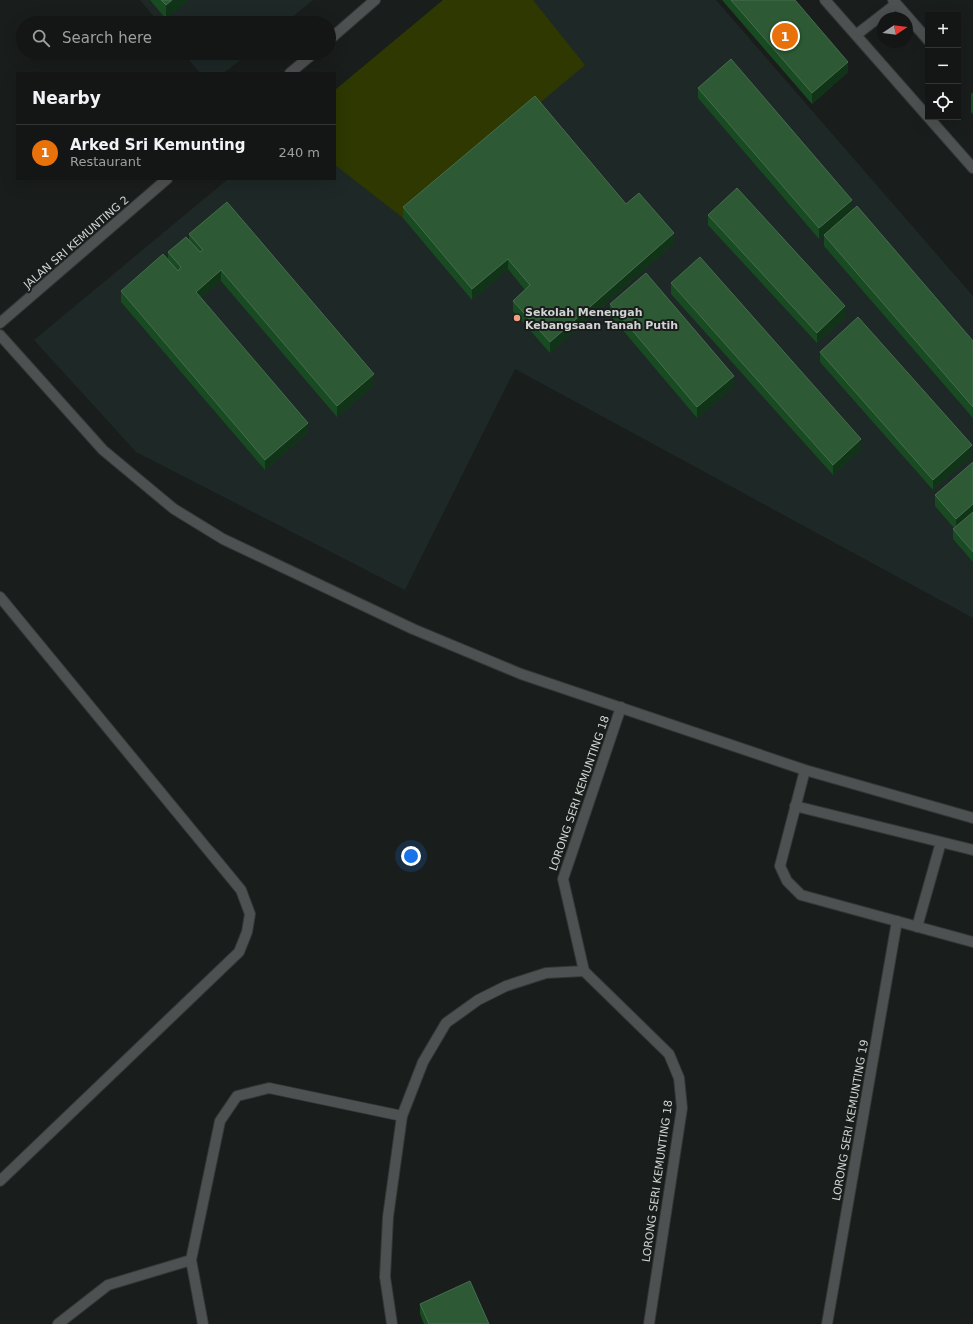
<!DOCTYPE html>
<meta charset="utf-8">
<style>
:root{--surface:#131614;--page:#202322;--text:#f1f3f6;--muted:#9d9fa0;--line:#323534;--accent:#7c3aed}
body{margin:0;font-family:"DejaVu Sans",sans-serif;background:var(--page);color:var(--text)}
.controls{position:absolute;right:12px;top:12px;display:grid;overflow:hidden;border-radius:0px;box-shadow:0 4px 16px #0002}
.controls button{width:36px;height:36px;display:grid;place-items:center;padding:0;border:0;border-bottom:1px solid var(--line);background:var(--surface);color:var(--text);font:20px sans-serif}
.compass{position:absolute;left:877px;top:12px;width:36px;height:36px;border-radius:50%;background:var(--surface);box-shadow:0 4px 16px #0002;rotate:77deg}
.you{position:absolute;left:411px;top:856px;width:14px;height:14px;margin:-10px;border:3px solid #fff;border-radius:50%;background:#1a73e8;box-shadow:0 0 0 6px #1a73e833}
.badge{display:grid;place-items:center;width:26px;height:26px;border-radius:50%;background:var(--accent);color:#fff;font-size:13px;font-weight:700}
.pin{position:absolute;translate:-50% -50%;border:2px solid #fff;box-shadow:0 1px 4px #0006}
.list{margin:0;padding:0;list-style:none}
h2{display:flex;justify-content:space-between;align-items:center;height:52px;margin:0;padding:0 16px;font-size:17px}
h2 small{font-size:13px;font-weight:400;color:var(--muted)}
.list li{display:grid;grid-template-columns:26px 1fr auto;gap:12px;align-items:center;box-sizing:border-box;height:56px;padding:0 16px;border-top:1px solid var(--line)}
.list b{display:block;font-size:15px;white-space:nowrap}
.list p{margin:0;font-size:13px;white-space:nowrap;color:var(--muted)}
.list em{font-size:13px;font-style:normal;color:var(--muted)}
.icon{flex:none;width:22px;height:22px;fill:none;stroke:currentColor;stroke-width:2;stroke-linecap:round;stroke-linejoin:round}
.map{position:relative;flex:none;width:973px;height:1324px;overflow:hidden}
.search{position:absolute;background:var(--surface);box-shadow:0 4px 16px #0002;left:16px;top:16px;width:320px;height:44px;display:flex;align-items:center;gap:10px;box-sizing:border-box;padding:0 14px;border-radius:22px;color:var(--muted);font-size:15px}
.panel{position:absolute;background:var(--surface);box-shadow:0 4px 16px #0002;left:16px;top:72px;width:320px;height:108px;border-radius:0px}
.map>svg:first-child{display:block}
.built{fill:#1e2826}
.green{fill:#2e3800}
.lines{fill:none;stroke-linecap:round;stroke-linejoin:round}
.minor-casing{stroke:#333735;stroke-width:12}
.minor{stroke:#4e5151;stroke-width:10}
.wall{fill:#194b22}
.shaded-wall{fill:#113317}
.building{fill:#2d5a35;stroke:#466d4e}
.poi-dot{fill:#f2a080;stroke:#191d1b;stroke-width:1.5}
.labels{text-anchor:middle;stroke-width:4;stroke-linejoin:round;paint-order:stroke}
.street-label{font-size:11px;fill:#d1d4d3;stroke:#191d1b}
.poi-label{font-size:11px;font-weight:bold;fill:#d1d4d3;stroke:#191d1b;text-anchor:start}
</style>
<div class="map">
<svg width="973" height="1324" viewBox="0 0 973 1324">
<rect width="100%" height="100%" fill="#191d1b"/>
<!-- built -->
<path class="built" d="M140 0H313L285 23H159Z
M443 0H716L973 296V618L515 369 405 590 136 452 34 340 228 179H335V90Z
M183 53H249L224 73H200Z"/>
<!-- green -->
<path class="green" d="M443 0H533L585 65 403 218 335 165V90Z"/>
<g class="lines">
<!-- minor casing -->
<g class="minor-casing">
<path id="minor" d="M825 0 973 168
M893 0 928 40
M856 35 896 4
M329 40 375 0
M290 73 314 53
M0 323 167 179
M0 335 103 450 174 509 223 539 413 629 521 674 805 770 973 818
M0 597 241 890 250 914 247 932 239 952 0 1181
M621 707 563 879 584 971 669 1054 679 1078 682 1108 649 1324
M805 770 780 866 787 881 801 895 973 942
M795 806 973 850
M917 927 941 842
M58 1324 108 1285 191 1260
M203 1324 191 1260 220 1121 237 1096 269 1088 402 1116
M392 1324 385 1277 388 1217 402 1116 423 1062 446 1023 478 1000 506 986 546 973 584 971
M827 1324 897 921"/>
</g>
<!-- minor -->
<use href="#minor" class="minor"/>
</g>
<!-- wall -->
<path class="wall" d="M150 0H188L166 19Z
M722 0H795L848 72 812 104Z
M698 88 852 210 819 239 698 98Z
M973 92V114L971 112V94Z
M626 204 674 243 550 353 513 311V301L525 290 508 269 472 300 403 218V207Z
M708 215 845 317 817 343 708 225Z
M189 234 374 385 337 417 221 281 201 298 308 433 265 470 121 302V291L168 260V252L189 240Z
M824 235 973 341V418L824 246Z
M671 283 861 450 833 475 671 294Z
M610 304 734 387 697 418 610 315Z
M820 352 972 456 933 490 820 362Z
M973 462V562L953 539V529L954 528 935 506V495Z
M420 1304 489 1324H424L420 1314Z"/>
<!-- shaded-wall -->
<path class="shaded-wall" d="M172 0H188L166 19V5Z
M848 62V72L812 104V93Z
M852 200V210L819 239V228Z
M674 233V243L550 353V342Z
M508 259V269L472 300V289Z
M221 270V281L196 303V292Z
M845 306V317L817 343V333Z
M374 374V385L337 417V406Z
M734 376V387L697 418V407Z
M308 423V433L265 470V460Z
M861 439V450L833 475V465Z
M972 445V456L933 490V480Z
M973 504V515L956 530V519Z"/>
<!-- building -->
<path class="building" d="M161 0H172L166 5Z
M731 0H795L848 62 812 93Z
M731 59 852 200 819 228 698 88Z
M535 96 626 204 639 193 674 233 550 342 513 301 530 285 508 259 472 289 403 207Z
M737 188 845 306 817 333 708 215Z
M227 202 374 374 337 406 221 270 196 292 308 423 265 460 121 291 163 254 178 271 181 267 168 252 186 237 200 252 203 250 189 234Z
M857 206 973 341V407L824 235Z
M700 257 861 439 833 465 671 283Z
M646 273 734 376 697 407 610 304Z
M858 317 972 445 933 480 820 352Z
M973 462V504L956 519 935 495Z
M973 512V552L953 529Z
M470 1281 489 1324H429L420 1304Z"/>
<!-- markers -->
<circle class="poi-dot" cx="517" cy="318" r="4"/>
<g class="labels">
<!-- street labels -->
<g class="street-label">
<text transform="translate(76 242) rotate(-41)" y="4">JALAN SRI KEMUNTING 2</text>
<text transform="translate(579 793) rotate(-71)" y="4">LORONG SERI KEMUNTING 18</text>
<text transform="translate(850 1120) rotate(-80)" y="4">LORONG SERI KEMUNTING 19</text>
<text transform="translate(657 1181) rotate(-82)" y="4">LORONG SERI KEMUNTING 18</text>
</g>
<!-- poi labels -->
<g class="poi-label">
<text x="525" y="316">Sekolah Menengah<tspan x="525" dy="13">Kebangsaan Tanah Putih</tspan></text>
</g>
</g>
</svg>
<div class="controls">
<button>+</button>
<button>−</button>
<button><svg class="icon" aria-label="locate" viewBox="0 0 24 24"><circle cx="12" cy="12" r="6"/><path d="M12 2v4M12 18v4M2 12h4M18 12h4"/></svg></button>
</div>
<svg class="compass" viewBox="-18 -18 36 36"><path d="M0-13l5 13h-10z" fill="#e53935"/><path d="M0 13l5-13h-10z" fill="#9d9fa0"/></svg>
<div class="you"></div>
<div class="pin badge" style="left:785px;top:36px;background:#e8710a">1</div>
<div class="search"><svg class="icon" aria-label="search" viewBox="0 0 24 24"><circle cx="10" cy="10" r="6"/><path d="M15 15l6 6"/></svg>Search here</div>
<section class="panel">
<h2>Nearby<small></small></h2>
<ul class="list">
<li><span class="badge" style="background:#e8710a">1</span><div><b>Arked Sri Kemunting</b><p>Restaurant</p></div><em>240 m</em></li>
</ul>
</section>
</div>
